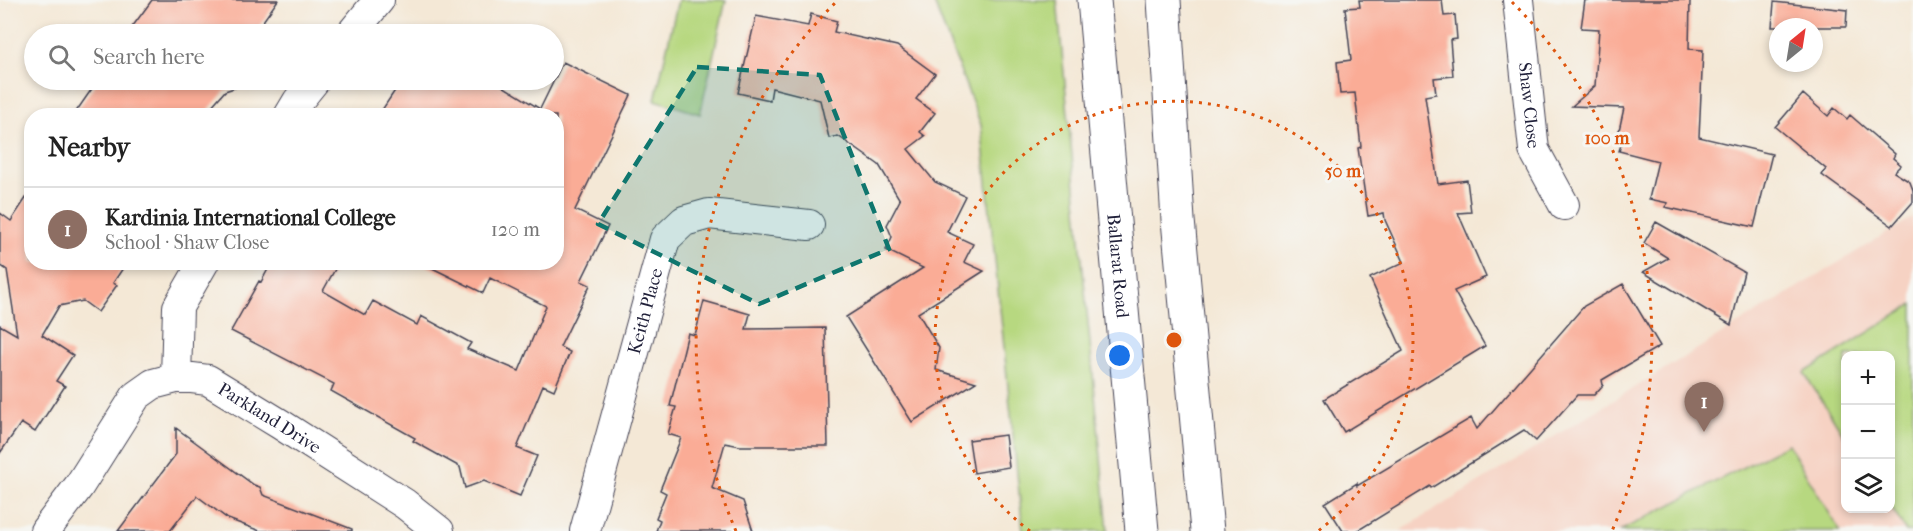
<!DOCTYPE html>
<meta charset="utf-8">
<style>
:root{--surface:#fff;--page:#f6f6f6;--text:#222;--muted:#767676;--line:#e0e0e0;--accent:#2563eb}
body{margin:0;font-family:"IM FELL French Canon",serif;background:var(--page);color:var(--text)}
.controls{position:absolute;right:18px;bottom:18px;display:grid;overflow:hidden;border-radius:12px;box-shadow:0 3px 9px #0003}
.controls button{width:54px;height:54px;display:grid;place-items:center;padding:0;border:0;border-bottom:2px solid var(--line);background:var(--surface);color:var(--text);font:30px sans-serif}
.compass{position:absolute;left:1769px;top:18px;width:54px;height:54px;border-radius:50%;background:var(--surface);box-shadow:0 3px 9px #0003;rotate:30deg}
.you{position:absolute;left:1120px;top:356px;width:21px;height:21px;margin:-15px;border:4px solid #fff;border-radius:50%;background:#1a73e8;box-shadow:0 0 0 9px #1a73e833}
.badge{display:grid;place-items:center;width:39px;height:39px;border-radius:50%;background:var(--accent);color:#fff;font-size:20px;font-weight:700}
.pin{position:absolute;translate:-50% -50px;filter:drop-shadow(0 2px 3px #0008)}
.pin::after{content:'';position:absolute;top:32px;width:21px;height:18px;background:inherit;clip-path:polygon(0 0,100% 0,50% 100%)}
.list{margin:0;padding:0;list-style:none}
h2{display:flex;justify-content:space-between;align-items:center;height:78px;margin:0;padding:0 24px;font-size:26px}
h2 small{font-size:20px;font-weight:400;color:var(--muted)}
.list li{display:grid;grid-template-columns:39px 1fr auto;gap:18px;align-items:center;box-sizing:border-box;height:84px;padding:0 24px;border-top:2px solid var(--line)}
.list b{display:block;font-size:22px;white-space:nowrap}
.list p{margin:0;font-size:20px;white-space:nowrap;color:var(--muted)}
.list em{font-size:20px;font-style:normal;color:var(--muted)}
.icon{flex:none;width:33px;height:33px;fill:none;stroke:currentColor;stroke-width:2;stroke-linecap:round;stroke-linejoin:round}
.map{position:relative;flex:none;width:1913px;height:531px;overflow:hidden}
.search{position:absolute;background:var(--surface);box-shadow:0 3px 9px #0003;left:24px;top:24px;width:540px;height:66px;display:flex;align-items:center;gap:15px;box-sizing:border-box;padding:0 21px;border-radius:33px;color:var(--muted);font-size:22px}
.panel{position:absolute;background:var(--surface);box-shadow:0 3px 9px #0003;left:24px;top:108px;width:540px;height:162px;border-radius:24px}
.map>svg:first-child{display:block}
.built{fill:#f6d2c3;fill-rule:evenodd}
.green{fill:#b7d880;stroke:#6c7d5e;stroke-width:1.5}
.building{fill:#faac96}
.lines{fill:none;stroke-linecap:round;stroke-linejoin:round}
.street-casing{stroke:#424052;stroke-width:32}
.highway-casing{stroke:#424052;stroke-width:35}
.street{stroke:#fff;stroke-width:30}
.highway{stroke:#fff;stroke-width:33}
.marked{fill:#0f766e;fill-opacity:0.2;stroke:#0f766e;stroke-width:4.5;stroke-dasharray:12 8;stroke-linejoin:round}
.ring{fill:none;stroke:#de560e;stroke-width:3;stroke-dasharray:3 6}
.labels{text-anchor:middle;stroke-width:6;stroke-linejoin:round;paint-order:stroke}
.street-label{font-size:18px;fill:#22223b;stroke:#f6f6f2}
.centre{fill:#de560e;stroke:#f6f6f2;stroke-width:3}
.ring-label{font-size:18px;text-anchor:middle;font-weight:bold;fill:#de560e;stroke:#f6f6f2;stroke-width:6;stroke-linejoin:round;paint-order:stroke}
</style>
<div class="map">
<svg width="1913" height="531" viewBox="0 0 1913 531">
<rect width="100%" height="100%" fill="#f6f6f2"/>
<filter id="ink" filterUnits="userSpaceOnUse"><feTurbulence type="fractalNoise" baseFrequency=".0167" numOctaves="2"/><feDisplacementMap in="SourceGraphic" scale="12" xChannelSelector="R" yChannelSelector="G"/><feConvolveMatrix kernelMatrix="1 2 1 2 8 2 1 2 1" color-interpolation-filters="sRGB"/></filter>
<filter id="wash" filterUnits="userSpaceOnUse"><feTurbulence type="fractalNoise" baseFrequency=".008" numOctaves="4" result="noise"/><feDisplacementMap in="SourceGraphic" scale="24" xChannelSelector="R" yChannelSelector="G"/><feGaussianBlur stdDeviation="1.35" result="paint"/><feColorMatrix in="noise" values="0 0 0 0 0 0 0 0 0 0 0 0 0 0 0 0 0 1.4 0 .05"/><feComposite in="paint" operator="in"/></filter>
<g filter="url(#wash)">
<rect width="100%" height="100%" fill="#f4e8d6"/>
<!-- built -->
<path class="built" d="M1913 217V531H1400ZM1846 356H1890V508H1846Z"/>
<!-- green -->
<path class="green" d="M678 0H726L700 114 655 100Z
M933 0H1057L1108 531H1023L981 125Z
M1913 304V531H1906L1891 507 1890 356H1846L1845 437 1804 373Z
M1788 444 1840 531H1620Z"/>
<g id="blocks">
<!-- building -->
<path class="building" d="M152 0H278L254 34H127Z
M1359 0H1442L1444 16 1455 15 1457 39 1450 40 1453 76 1434 78 1436 94 1425 96 1438 184 1467 180 1471 212 1458 213 1486 277 1454 291 1485 346 1344 432 1324 399 1403 351 1370 278 1404 262 1385 220 1384 213 1368 216 1358 148 1361 147 1355 93 1340 94 1337 62 1351 60 1345 8 1360 7Z
M1585 0H1690L1689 49 1703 50 1699 137 1772 154 1754 227 1665 207 1668 203 1649 199 1658 161 1619 151 1621 145 1616 144 1624 108 1572 106 1595 86 1599 29 1581 28Z
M1774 2 1847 10 1846 27H1772Z
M811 14 837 21 834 32 897 46 935 74 916 99 935 113 920 132 925 136 908 149 935 182 965 196 947 232 973 244 964 262 984 271 918 313 939 348 936 370 976 382 912 422 846 317 923 268 886 250 892 237 887 225 900 200 879 165 838 136 829 138 820 100 772 88 770 100 738 93 756 16 808 26Z
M563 62 631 95 575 210 608 226 581 281 590 285 560 347 570 352 554 390 543 385 517 448 537 456 520 496 484 481 465 488 460 467 413 441 415 438 331 391 334 384 231 331 259 281 261 282 272 262H339L323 291 365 315 373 301 417 325 421 316 471 343 467 349 519 371 546 306 490 278 483 293 420 262H556V116H378L402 80H493L540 109Z
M98 80H237L240 86 225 91 203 116H73Z
M1803 94 1828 116 1834 108 1847 119 1850 115 1895 154 1893 158 1901 165 1894 172 1910 182 1913 190V202L1892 226 1822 175 1826 169 1775 127Z
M32 189V262H127L113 283 117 285 98 312 83 301 59 306 42 335 73 355 56 381 65 386 35 432 21 423 0 453V325L17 335 7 270 0 265V213L11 221Z
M1656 222 1744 272 1731 325 1643 272 1668 258 1644 243Z
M1623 284 1660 346 1602 380 1603 385 1594 395H1577L1536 441 1524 430 1431 488 1430 486 1357 531H1343L1325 503 1357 483V486L1471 418 1477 429 1584 306Z
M704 301 750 314 746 329 825 328 828 446H740L725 443 712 488 743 501 753 531H656L660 520 656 518 666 493 660 490 681 438 668 434 676 407 670 406 688 333 695 335Z
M176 428 254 485 260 487 263 495 352 529V531H260L228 519 197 496 170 531H118L176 454Z
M1005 435 1009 467 974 473 969 440Z"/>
</g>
</g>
<g filter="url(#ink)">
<use href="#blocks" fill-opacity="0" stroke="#424052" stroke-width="1.5"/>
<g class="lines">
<!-- street casing -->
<g class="street-casing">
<g id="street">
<path id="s1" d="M1518 0 1534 150 1564 205"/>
<path d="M351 34 379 0"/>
<path d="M289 116 298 101 315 80"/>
<path d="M176 378 178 307 204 262"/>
<path id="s2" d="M45 531 79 486 136 396 153 384 176 378H192L208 380 280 424 405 504 439 531"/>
<path id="s3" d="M585 531 665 239 684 221 709 214 809 225"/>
</g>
</g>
<!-- highway casing -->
<g class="highway-casing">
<g id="highway">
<path id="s4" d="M1094 0 1142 531"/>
<path d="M1164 0 1178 220 1207 531"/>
</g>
</g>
<!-- street -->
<use href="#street" class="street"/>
<!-- highway -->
<use href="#highway" class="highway"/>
</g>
</g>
<!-- marked area -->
<path class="marked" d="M697 67 820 75 889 249 759 304 598 224Z"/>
<!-- distance rings -->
<g class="ring">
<path d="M1030 531A239 239 0 1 1 1318 531"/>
<path d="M736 531A478 478 0 0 1 836 2M1512 2A478 478 0 0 1 1612 531"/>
</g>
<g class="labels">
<!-- street labels -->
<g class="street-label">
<text dy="6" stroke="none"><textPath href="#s1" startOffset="106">Shaw Close</textPath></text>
<text dy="6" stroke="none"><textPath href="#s4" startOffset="267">Ballarat Road</textPath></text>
<text dy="6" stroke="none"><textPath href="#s3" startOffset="228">Keith Place</textPath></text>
<text dy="6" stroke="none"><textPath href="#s2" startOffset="312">Parkland Drive</textPath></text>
</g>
</g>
<circle cx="1174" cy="340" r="9" class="centre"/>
<g class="ring-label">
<text x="1607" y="144">100 m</text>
<text x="1343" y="177">50 m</text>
</g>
</svg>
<div class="controls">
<button>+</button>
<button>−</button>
<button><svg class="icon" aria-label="layers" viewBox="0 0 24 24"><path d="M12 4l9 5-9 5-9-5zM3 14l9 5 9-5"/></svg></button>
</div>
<svg class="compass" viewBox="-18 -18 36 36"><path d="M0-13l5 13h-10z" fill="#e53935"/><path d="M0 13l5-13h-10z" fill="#767676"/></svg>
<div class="you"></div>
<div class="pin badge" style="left:1704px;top:432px;background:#8d6e63">1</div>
<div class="search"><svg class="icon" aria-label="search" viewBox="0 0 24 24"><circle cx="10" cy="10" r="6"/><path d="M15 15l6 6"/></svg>Search here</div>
<section class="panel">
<h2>Nearby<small></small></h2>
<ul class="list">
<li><span class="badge" style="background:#8d6e63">1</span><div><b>Kardinia International College</b><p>School · Shaw Close</p></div><em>120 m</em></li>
</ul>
</section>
</div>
